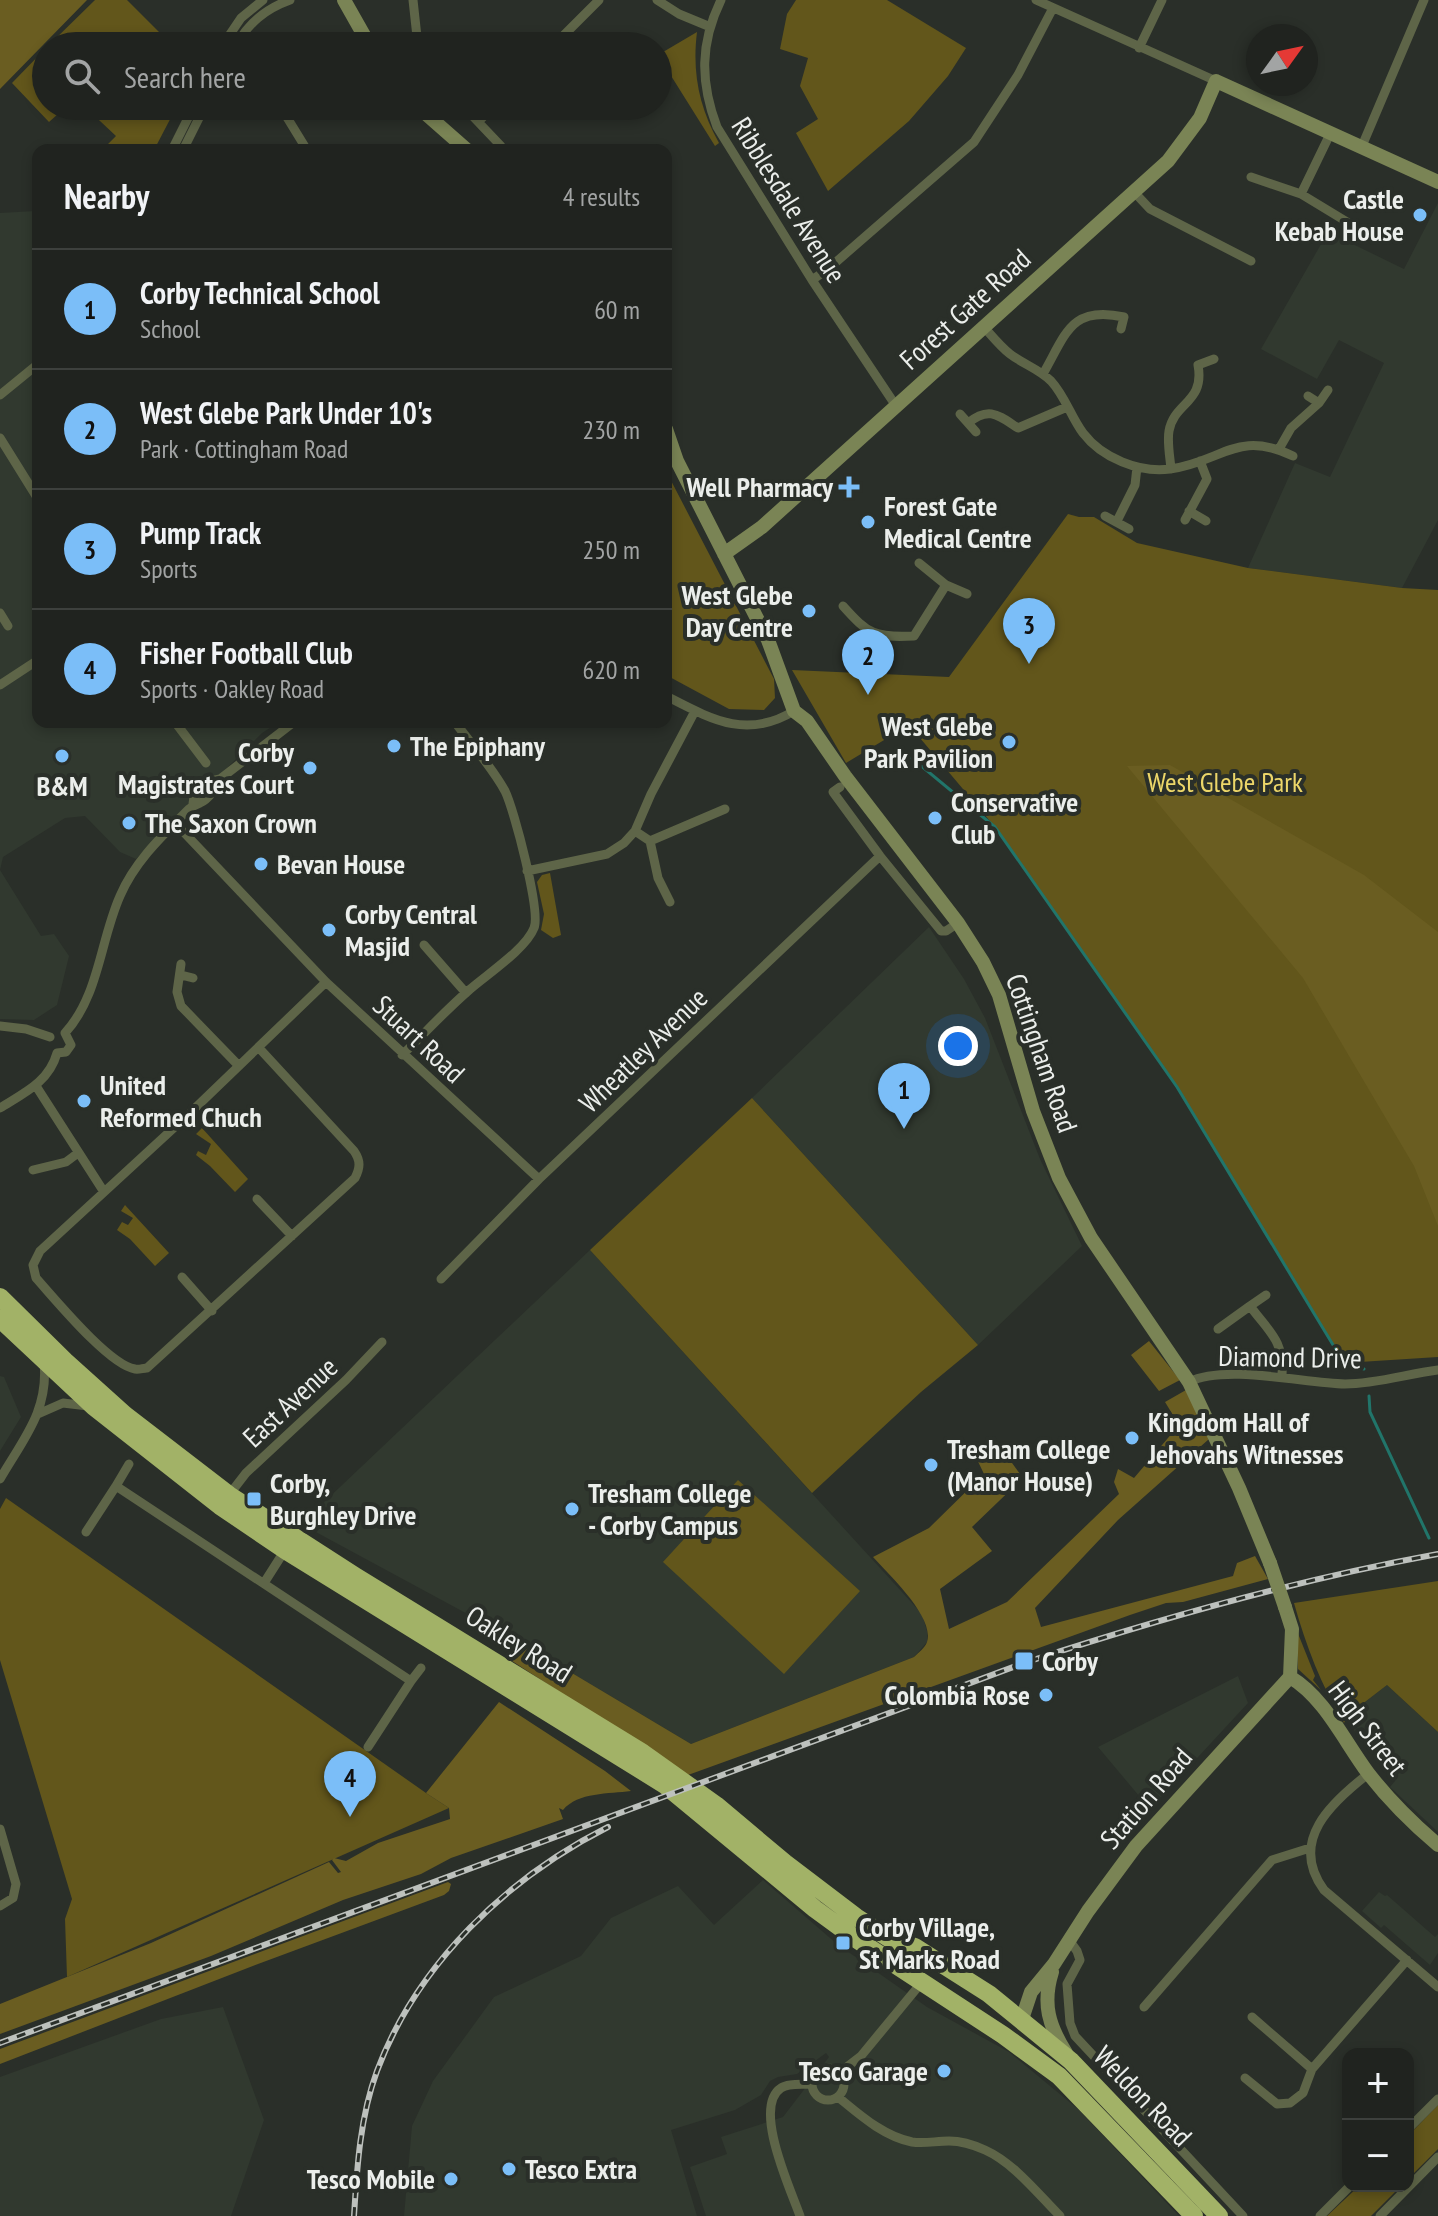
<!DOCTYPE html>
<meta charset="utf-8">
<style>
:root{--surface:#20231f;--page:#282b28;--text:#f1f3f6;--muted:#a2a4a4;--line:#3d403d;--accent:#7bbef8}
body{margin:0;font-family:"PT Sans Narrow",sans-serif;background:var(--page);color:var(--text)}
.controls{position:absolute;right:24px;bottom:24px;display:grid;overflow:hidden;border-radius:16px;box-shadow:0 4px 12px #0003}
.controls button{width:72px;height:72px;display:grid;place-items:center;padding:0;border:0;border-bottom:2px solid var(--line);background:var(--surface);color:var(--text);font:40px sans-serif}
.compass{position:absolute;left:1246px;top:24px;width:72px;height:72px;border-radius:50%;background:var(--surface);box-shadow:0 4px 12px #0003;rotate:57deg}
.you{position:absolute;left:958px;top:1046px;width:28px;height:28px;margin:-20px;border:6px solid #fff;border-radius:50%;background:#1a73e8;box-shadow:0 0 0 12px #1a73e833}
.badge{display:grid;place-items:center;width:52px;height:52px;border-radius:50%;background:var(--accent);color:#111;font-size:26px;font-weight:700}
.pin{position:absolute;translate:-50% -66px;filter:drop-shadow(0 2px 4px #0008)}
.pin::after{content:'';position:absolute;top:42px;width:28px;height:24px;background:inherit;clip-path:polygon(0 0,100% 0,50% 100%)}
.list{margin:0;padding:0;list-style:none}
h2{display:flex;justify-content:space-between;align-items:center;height:104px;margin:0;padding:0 32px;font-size:34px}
h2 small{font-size:26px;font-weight:400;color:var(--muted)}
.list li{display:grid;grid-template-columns:52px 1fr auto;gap:24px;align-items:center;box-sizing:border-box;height:120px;padding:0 32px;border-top:2px solid var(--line)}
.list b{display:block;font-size:30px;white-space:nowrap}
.list p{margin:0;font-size:26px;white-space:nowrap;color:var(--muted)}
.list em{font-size:26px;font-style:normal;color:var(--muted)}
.icon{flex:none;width:44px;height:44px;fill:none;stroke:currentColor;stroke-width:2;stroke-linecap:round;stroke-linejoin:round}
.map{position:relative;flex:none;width:1438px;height:2216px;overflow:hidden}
.search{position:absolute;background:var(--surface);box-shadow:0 4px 12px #0003;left:32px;top:32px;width:640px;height:88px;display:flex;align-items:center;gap:20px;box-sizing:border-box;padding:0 28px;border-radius:44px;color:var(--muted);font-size:30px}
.panel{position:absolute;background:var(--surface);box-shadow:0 4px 12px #0003;left:32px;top:144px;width:640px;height:584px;border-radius:16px}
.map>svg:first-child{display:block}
.built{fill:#31392f}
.green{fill:#62561b}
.forest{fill:#6a5d21}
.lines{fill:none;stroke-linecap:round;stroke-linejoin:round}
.stream{stroke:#21756a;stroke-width:3}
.street{stroke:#5e6548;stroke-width:9}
.secondary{stroke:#7a8455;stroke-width:14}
.highway{stroke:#a2b267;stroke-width:18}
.rail-casing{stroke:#bdc1bd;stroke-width:6}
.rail{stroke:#2a2f29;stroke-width:3;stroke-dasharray:9;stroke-linecap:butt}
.secondary-bridge{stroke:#7a8455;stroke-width:14}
.poi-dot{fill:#7bbef8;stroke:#2a2f29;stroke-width:3}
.labels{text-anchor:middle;stroke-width:8;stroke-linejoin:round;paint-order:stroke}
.poi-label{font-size:28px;font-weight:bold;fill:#ebeeeb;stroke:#2a2f29;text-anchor:start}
.street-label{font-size:28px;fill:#ebeeeb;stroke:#2a2f29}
.park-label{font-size:28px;fill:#ecd669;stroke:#2a2f29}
</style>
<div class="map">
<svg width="1438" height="2216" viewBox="0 0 1438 2216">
<rect width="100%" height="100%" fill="#2a2f29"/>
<!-- built -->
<path class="built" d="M1438 203V520L1402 588 1248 568 1295 463 1330 477 1384 363 1339 340 1317 379 1261 349 1328 232 1404 269Z
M35 211 38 214V722H279L262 733 136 859 120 852 85 816 65 818 3 857 0 870V213Z
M0 870 41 936 54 934 69 956 57 1005 34 1020 0 1019Z
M929 927 964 979 985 1018 1040 1159 1082 1246 978 1345 752 1098Z
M590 1250 922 1614 927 1631V1642L914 1657 691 1744 525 1645 301 1524Z
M0 1376 4 1377 21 1417 0 1451Z
M1238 1676 1248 1703 1150 1809 1098 1747Z
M1387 1685 1438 1732V1832L1390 1787 1395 1781 1355 1732 1348 1715Z
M763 1880 837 1944 927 2007 1009 2052 1079 2110 1179 2216H706L690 2167 727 2154 721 2137 783 2117 829 2057 826 2053 797 2074 778 2077 770 2081 761 2095 735 2110 671 2130 697 2216H404L412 2126 433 2081 494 1997 581 1956 611 1918 678 1886 714 1925Z
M1379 1892 1385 1896 1387 1895 1435 1937 1438 1934V1953L1430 1965 1384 1925 1381 1928 1362 1911Z
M223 2007 264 2120 231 2216H0V2077L161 2019Z"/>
<!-- green -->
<path class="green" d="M95 0H127L173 46H48Z
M796 0H887L966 48 948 76 909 121 828 191 796 133 818 119 800 86 808 58 780 49 787 14Z
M697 32C692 73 699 107 719 143L715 146 658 55Z
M46 48V106H67L49 122 12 83Z
M84 106H177L154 150H102L116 136Z
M666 471 774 679 775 698 764 710 729 709 666 675Z
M1068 514 1079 517H1094L1137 543 1248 568 1402 588 1438 590V1357L1344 1363 1177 1087 995 827 909 725 846 763 792 670 949 677Z
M550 873 561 935 553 938 541 930 544 914 537 882 542 875Z
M752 1098 978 1345 921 1392 812 1493 590 1250Z
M202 1128 248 1179 235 1192 210 1166 196 1155 198 1151 206 1155 211 1144 196 1134Z
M125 1205 169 1253 155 1266 130 1239 117 1230 122 1222 128 1225 133 1218 121 1211Z
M738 1480 860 1591 784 1674 663 1562Z
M6 1498 426 1793 449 1808 67 1977 65 1919 72 1899 0 1660V1509Z
M1438 1581V1732L1387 1685 1348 1715 1344 1723C1321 1685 1306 1646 1294 1603Z
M1297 1631 1315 1676 1313 1680 1321 1690 1298 1669Z
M1438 2105V2149L1408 2179V2136Z
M1359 2186H1401L1371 2216H1327Z"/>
<!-- forest -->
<path class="forest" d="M0 0H87L0 89Z
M1170 765 1364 875 1438 932V1226L1414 1166 1303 978 1127 766Z
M1149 1341 1180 1380 1159 1391 1131 1355Z
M1186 1390 1209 1439 1118 1520 1035 1608 1041 1627 1233 1576 1237 1563 1255 1556 1268 1579 1183 1602 1166 1603 1130 1615 688 1775 512 1661 525 1645 691 1744 914 1657C918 1653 925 1648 927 1642 935 1617 889 1575 873 1557L929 1528 984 1474 972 1449 981 1446 1007 1456 1023 1478 972 1527 992 1551 940 1589 949 1629 1007 1602 1119 1494 1114 1482 1118 1469 1134 1478 1179 1425 1165 1402Z
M499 1702 605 1771 631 1791C609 1794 578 1792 563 1810L559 1808 563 1819 451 1858 421 1874 343 1900 211 1956 0 2034V2004L151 1943 329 1862 338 1873 341 1872 332 1860 334 1858 346 1861 378 1843 450 1819 449 1808 426 1793Z
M448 1882 451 1884 449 1891 444 1895 258 1964 0 2064V2049Z"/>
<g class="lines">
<!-- stream -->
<path class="stream" d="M902 750 995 827 1177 1087 1344 1363 1364 1369
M1369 1396 1370 1412 1429 1538"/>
<!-- street -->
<path class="street" d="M413 0 418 46
M657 0 679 14 708 26
M721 0C700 43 700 82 717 127L812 280 896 406
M1036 0 1216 81
M222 46 241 18 263 0
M236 46C248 23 265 9 290 0
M553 46 599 0
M1139 48 1162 0
M280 106 307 150
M463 106 501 146 500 150
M479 121 494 106
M1331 132 1301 194 1357 228
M1362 146 1424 0
M172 150 194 106
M183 150 205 106
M1251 177 1301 194
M1135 193 1150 209 1251 261
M812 280 828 269 974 142 1018 75 1053 8
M984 327C992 336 1000 346 1010 354 1023 364 1039 369 1051 381 1065 396 1071 417 1083 433 1102 458 1139 473 1170 469 1222 462 1237 429 1293 456
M1043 374C1066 334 1071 305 1124 317L1121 329
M0 395 38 364
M1308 396 1319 403
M960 414 976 432
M968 423C989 406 998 415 1018 428L1067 407
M0 438 38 499
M1279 449 1291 428 1319 403 1328 390
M1171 469C1170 457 1167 442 1169 431 1174 402 1205 403 1198 365L1214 359
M1189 511 1206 521
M1105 516 1129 529
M1185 520 1207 479 1200 461
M1117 521 1135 485 1137 467
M919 563 946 585 967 594
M843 606C868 634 875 638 914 636L946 585
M0 613 8 626
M0 685 38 660
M666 696C711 719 746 740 794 711
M175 722 206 763
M840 787 833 792 880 856 941 931H946L958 923
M193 804 194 797 211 781 220 779
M175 823 326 982 539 1179
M635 831 650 841 725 809
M650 841 658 878 670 902
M527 871 607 854 624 843 635 831 651 794 695 711
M424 945 466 993
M181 964 177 992 181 1006 239 1066
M181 975 193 978
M0 1026 26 1029 50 1037
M65 1033C99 996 100 941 120 896 135 861 163 835 189 809 192 806 196 805 200 803 209 799 217 787 220 779L294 722
M259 1048 354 1151C361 1161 360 1168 355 1178L147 1368C144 1368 137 1370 135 1369 109 1365 55 1299 36 1278L33 1265 40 1251 190 1113 326 982
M57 1053 66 1052 71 1045 65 1033
M402 1055C424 1034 445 1011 468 991 486 975 526 949 534 928 541 912 514 809 505 791 492 767 471 744 455 722
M36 1086 104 1192
M0 1108C24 1093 49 1082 57 1053
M33 1170 66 1162 78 1153
M257 1199 292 1236
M182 1277 212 1311
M441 1279 539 1179 880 856
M1250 1306 1266 1295
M1218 1329 1250 1306C1270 1333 1284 1340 1282 1376
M1189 1382C1226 1364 1303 1383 1345 1384 1376 1384 1407 1374 1438 1370
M38 1414 63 1403 88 1406
M0 1479C23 1439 49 1411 44 1362
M116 1486 129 1464
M229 1495 246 1473 346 1380 382 1342
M86 1532 116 1486 411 1681 368 1747
M264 1583 285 1550
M411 1681 421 1668
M1368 1774C1332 1802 1288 1841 1324 1890L1438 1987
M0 1829 16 1884 13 1898 0 1906
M1069 1940 1077 1951 1080 1960 1067 1984 1070 2023 1075 2036 1243 2216
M1144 2007 1272 1860 1310 1848
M1252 2017 1312 2069
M812 2084a16 16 0 1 1 32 0a16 16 0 1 1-32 0Z
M839 2073 861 2056 922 1982
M1245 2078 1277 2104 1290 2103 1303 2093 1312 2069 1407 1960
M838 2097C860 2115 883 2136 912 2142 924 2144 936 2141 949 2141 961 2141 974 2145 985 2150 1014 2163 1038 2194 1060 2216
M1408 2129 1438 2099
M800 2216C791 2190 752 2107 781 2088 788 2083 802 2085 811 2084
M1320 2216 1350 2186
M1380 2216 1438 2157"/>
<!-- secondary -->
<path class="secondary" d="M344 0 370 46
M417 106 467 150
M666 429 677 461 768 640 794 711 807 721 845 776 958 923 983 962 999 995 1033 1111 1059 1178 1091 1238 1189 1382 1239 1488 1270 1563
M724 554 762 527 1168 161 1200 118 1216 81 1438 182
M1285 1607 1292 1629 1290 1677
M1290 1677C1325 1698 1344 1741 1368 1773 1389 1800 1412 1823 1438 1845
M1052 1972C1042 2004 1049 2026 1066 2053
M1022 2019 1031 1992 1054 1964 1088 1911 1136 1846 1290 1677"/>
<!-- highway -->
<path class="highway" d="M0 1297 65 1361 125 1415 229 1495 355 1576 643 1753 716 1805 785 1863 856 1917 890 1939 915 1947 989 1994 1071 2061 1219 2216
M0 1319 94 1407 220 1506 285 1550 665 1785 815 1909 856 1939 1003 2035 1059 2076 1194 2216"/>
<!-- rail casing -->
<g class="rail-casing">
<path id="rail" d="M0 2043 1024 1663C1161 1618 1296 1580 1438 1554
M354 2216C357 2167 360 2117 377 2071 417 1964 507 1878 608 1827"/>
</g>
<!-- rail -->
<use href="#rail" class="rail"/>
<!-- secondary-bridge -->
<path class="secondary-bridge" d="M1270 1563 1285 1607"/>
</g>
<!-- markers -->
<g class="poi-dot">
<circle cx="1420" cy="215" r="8"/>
<path d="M845 475h8v8h8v8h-8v8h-8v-8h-8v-8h8z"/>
<circle cx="868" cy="522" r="8"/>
<circle cx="809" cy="611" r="8"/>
<circle cx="1009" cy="742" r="8"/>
<circle cx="394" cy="746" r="8"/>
<circle cx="62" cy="756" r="8"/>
<circle cx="310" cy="768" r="8"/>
<circle cx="935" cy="818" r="8"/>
<circle cx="129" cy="823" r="8"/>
<circle cx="261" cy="864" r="8"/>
<circle cx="329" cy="930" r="8"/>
<circle cx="84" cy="1101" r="8"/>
<circle cx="1132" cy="1438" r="8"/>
<circle cx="931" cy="1465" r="8"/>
<rect x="246" y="1491" width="16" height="16" rx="4"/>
<circle cx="572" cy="1509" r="8"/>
<rect x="1014" y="1651" width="20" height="20" rx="4"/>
<circle cx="1046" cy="1695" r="8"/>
<rect x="835" y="1935" width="16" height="16" rx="4"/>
<circle cx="944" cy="2071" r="8"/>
<circle cx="509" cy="2169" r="8"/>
<circle cx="451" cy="2179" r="8"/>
</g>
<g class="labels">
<!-- poi labels -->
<g class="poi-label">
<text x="1404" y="209" text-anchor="end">Castle<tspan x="1404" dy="32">Kebab House</tspan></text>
<text x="833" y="497" text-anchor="end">Well Pharmacy</text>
<text x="884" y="516">Forest Gate<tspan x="884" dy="32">Medical Centre</tspan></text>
<text x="793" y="605" text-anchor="end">West Glebe<tspan x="793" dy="32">Day Centre</tspan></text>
<text x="993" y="736" text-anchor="end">West Glebe<tspan x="993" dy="32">Park Pavilion</tspan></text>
<text x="410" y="756">The Epiphany</text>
<text x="294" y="762" text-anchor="end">Corby<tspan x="294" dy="32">Magistrates Court</tspan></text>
<text x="62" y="796" text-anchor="middle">B&amp;M</text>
<text x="951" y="812">Conservative<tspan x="951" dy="32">Club</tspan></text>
<text x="145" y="833">The Saxon Crown</text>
<text x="277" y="874">Bevan House</text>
<text x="345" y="924">Corby Central<tspan x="345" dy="32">Masjid</tspan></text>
<text x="100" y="1095">United<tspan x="100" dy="32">Reformed Chuch</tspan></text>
<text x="1148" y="1432">Kingdom Hall of<tspan x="1148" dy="32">Jehovahs Witnesses</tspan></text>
<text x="947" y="1459">Tresham College<tspan x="947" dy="32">(Manor House)</tspan></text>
<text x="270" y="1493">Corby,<tspan x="270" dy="32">Burghley Drive</tspan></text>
<text x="588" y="1503">Tresham College<tspan x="588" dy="32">- Corby Campus</tspan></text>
<text x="1042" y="1671">Corby</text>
<text x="1030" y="1705" text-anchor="end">Colombia Rose</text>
<text x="859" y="1937">Corby Village,<tspan x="859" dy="32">St Marks Road</tspan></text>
<text x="928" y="2081" text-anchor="end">Tesco Garage</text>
<text x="525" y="2179">Tesco Extra</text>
<text x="435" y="2189" text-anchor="end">Tesco Mobile</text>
</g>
<!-- street labels -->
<g class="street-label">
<text transform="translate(789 200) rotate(58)" y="10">Ribblesdale Avenue</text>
<text transform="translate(965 309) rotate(-42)" y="10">Forest Gate Road</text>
<text transform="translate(419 1039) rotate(43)" y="10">Stuart Road</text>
<text transform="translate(643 1050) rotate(-44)" y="10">Wheatley Avenue</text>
<text transform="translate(1042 1053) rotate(71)" y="10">Cottingham Road</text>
<text transform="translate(1290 1357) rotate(1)" y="10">Diamond Drive</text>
<text transform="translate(290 1402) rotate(-43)" y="10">East Avenue</text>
<text transform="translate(519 1644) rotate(32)" y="10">Oakley Road</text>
<text transform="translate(1368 1728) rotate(53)" y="10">High Street</text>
<text transform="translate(1146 1798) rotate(-49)" y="10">Station Road</text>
<text transform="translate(1143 2096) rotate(46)" y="10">Weldon Road</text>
</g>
<!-- park labels -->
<g class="park-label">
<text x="1225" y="792">West Glebe Park</text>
</g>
</g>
</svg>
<div class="controls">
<button>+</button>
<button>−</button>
</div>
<svg class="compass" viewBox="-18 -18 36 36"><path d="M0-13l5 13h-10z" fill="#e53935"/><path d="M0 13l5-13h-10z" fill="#a2a4a4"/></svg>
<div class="you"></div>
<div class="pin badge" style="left:904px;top:1129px">1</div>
<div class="pin badge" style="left:868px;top:695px">2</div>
<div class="pin badge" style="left:1029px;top:664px">3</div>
<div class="pin badge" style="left:350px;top:1817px">4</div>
<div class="search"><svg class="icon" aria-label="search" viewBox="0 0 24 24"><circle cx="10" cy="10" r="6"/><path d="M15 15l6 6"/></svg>Search here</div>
<section class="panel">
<h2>Nearby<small>4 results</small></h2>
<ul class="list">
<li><span class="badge">1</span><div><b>Corby Technical School</b><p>School</p></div><em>60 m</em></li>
<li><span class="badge">2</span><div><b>West Glebe Park Under 10's</b><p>Park · Cottingham Road</p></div><em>230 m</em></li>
<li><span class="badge">3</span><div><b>Pump Track</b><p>Sports</p></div><em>250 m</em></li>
<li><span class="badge">4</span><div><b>Fisher Football Club</b><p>Sports · Oakley Road</p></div><em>620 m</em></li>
</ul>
</section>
</div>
